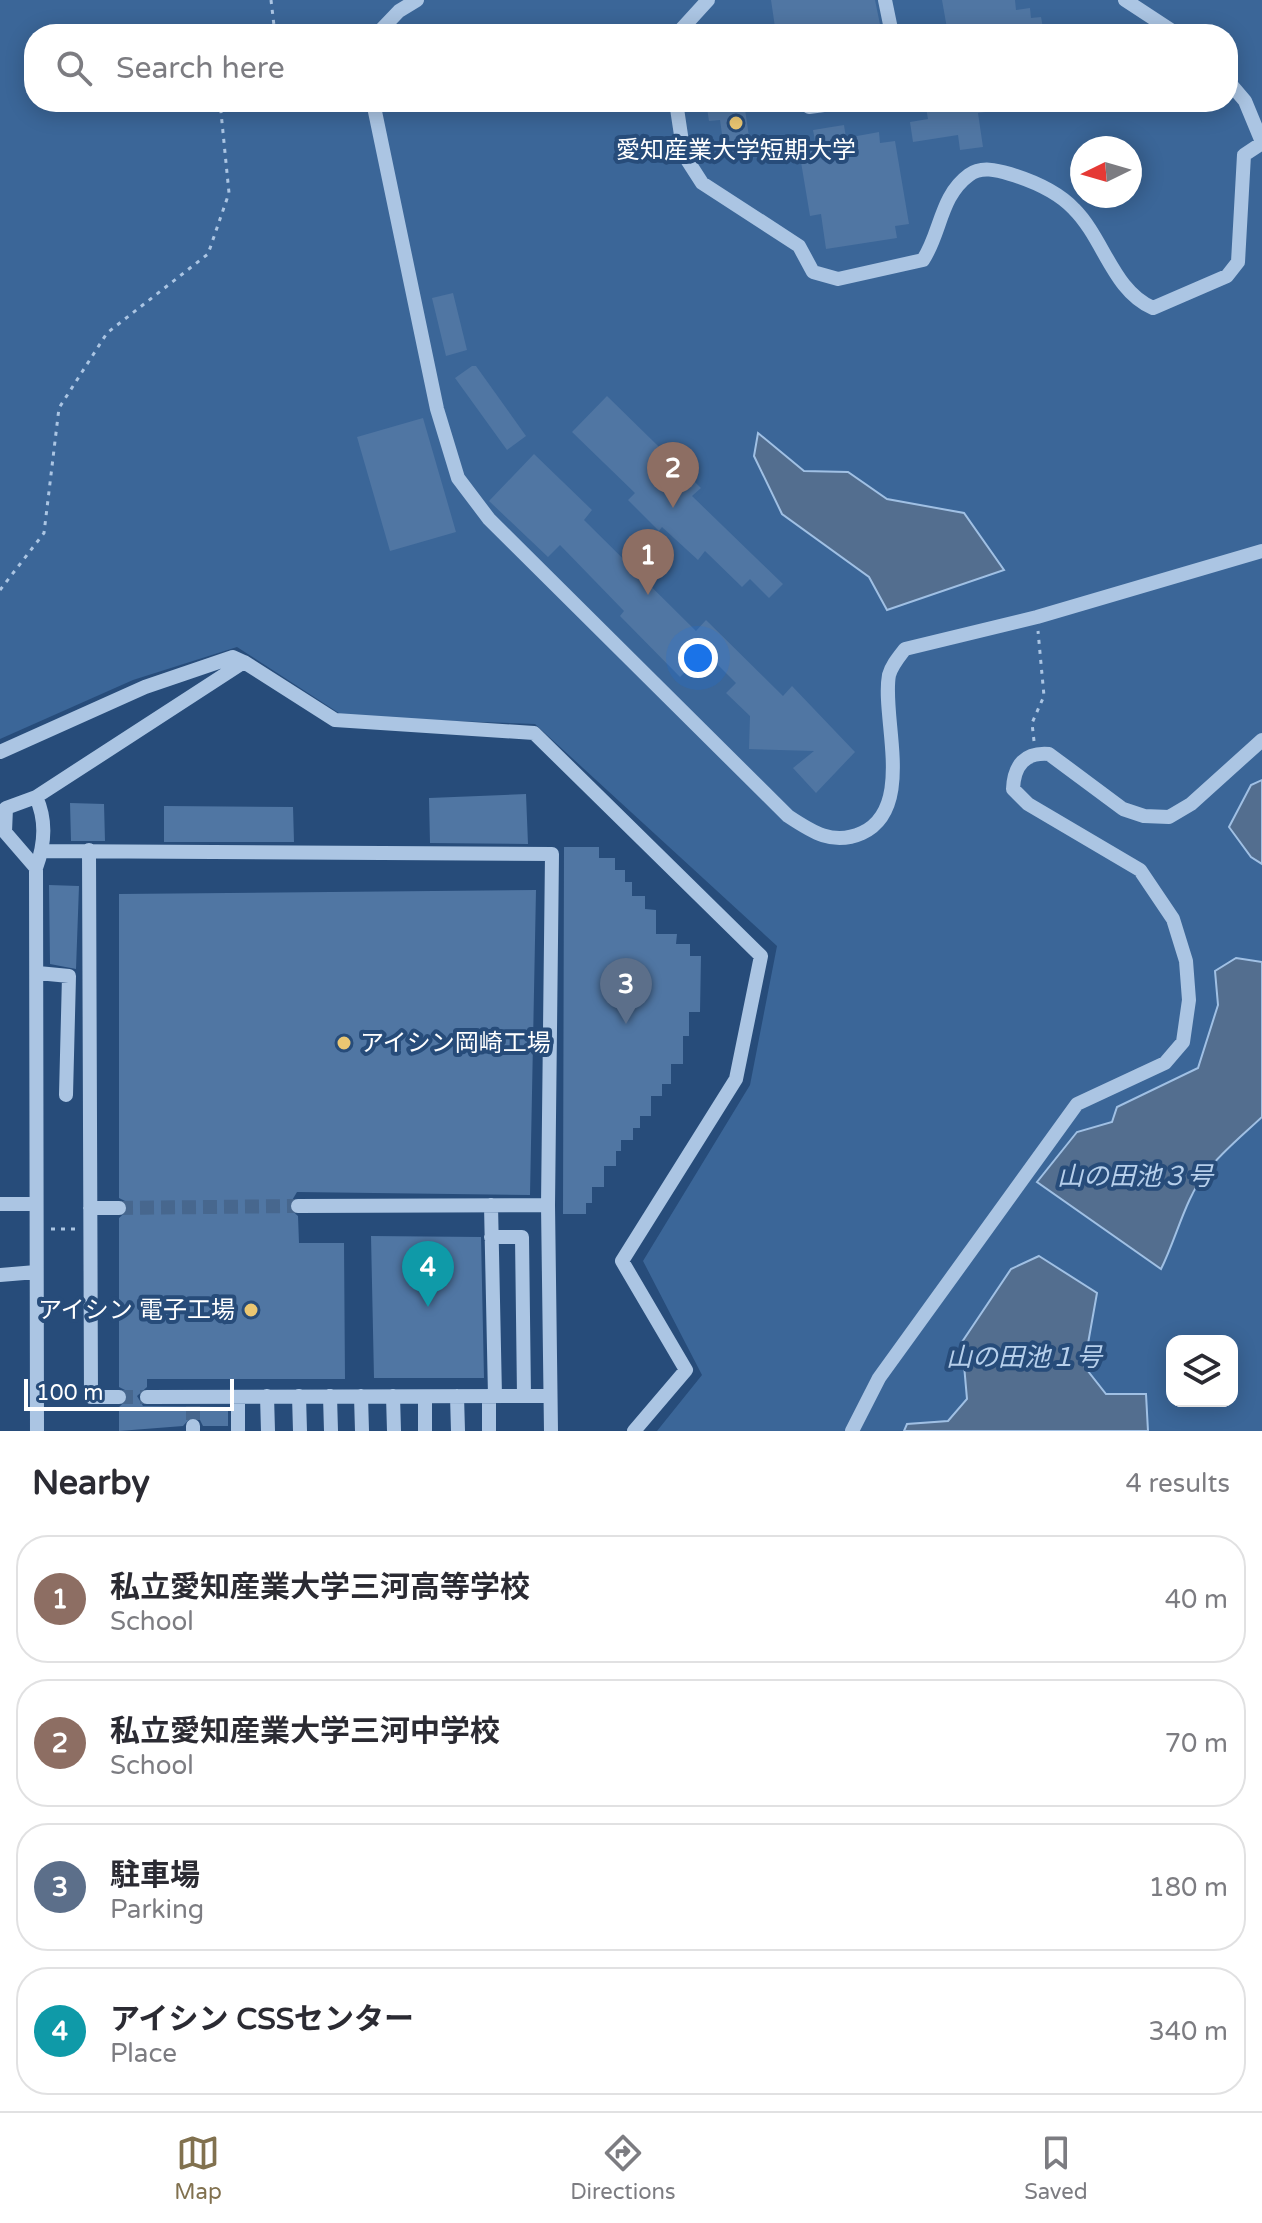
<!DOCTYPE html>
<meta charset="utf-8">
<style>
:root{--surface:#fff;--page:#f2f2f3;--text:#2b2b33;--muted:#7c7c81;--line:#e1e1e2;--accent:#81714f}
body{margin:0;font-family:"Varela Round","Noto Sans JP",sans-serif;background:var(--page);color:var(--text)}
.controls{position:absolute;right:24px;bottom:24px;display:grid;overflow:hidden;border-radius:16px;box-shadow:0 4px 20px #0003}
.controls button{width:72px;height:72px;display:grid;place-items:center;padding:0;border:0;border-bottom:2px solid var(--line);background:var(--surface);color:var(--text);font:40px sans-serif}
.compass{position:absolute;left:1070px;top:136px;width:72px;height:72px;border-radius:50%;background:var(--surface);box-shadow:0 4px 20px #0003;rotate:265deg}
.scale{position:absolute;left:24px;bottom:20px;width:210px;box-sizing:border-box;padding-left:8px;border:4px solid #fff;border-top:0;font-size:22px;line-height:28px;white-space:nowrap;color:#fff;-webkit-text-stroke:6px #274c7a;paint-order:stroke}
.you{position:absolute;left:698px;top:658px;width:28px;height:28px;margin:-20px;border:6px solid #fff;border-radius:50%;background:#1a73e8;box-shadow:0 0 0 12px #1a73e833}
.badge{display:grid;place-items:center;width:52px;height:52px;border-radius:50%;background:var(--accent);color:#fff;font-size:26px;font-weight:700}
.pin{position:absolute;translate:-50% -66px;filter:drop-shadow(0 2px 4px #0008)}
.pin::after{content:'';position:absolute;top:42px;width:28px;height:24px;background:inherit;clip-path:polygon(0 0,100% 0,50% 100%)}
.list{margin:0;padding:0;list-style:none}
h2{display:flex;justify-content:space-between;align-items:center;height:104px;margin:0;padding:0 32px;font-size:34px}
h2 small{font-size:26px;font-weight:400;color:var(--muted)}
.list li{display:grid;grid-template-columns:52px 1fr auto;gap:24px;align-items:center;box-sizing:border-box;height:128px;margin:0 16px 16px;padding:0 16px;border:2px solid var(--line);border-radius:32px}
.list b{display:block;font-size:30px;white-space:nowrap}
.list p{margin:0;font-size:26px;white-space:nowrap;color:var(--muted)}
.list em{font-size:26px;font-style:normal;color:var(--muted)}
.icon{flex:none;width:44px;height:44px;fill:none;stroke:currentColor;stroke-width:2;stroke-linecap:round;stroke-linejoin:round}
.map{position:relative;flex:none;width:1262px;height:1431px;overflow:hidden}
.search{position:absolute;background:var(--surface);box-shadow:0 4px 20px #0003;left:24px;right:24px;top:24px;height:88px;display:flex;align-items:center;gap:20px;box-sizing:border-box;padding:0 28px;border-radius:32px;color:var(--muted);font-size:30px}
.sheet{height:680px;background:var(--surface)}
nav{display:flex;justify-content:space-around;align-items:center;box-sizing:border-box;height:112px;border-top:2px solid var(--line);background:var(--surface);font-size:22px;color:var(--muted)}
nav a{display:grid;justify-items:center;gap:4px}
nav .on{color:var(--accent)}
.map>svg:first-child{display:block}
.green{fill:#3b6698;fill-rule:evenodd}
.water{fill:#536e8f;stroke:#a0c0e4;stroke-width:2}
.building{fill:#5076a3}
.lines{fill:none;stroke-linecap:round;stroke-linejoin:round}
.minor-tunnel{stroke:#47678e;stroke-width:14;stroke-dasharray:14 7;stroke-linecap:butt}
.path{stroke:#abc5e3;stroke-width:3;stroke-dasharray:4 6;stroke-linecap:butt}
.minor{stroke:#abc5e3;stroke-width:14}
.poi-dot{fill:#ebc772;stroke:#274c7a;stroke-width:3}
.labels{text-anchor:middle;stroke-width:8;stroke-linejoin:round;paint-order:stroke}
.poi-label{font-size:24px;fill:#fff;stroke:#274c7a}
.water-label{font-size:26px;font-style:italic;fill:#b6cfeb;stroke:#274c7a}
</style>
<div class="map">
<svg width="1262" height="1431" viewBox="0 0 1262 1431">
<rect width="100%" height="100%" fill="#274c7a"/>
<!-- green -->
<path class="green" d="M0 0H1262V1431H657L702 1375 643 1261 750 1085 777 946 535 724 345 717 237 647 133 680 0 739ZM34 34H1228V102H34ZM1082 148H1130V196H1082ZM1172 1341H1232V1401H1172Z"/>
<!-- water -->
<path class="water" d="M758 433 804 471 848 472 887 499 964 513 1004 570 887 610 869 577 782 514 754 456Z
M1262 780V864L1251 857 1229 827 1251 785Z
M1236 958 1262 962V1117C1244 1134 1223 1151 1207 1171 1185 1198 1177 1237 1161 1269L1037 1182 1077 1132 1112 1122 1117 1107 1198 1068 1218 1005 1215 971Z
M1039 1256 1097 1293 1084 1366 1106 1394H1146L1148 1431H904L907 1424 948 1421 967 1399 962 1342 1011 1269Z"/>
<!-- building -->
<path class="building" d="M771 0H875L882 34H776Z
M942 0H1015L1016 10 1030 8 1031 18 1041 17 1044 34H993L991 25 968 29 969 34H948Z
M706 102H744L751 151 725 155 720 120 709 121Z
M925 102H1007L1008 109 978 113 983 147 960 150 958 135 913 142 910 122 928 119Z
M844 125 846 138 879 132 880 143 895 141 909 224 895 226 897 238 826 249 821 214 810 216 798 144 815 141 813 130Z
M453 293 467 350 446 356 432 298Z
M472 366H476L526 436 507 450 455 378Z
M607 396 701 488 692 496 783 584 769 598 750 579 742 587 705 551 698 560 662 527 659 531 628 500 635 493 572 432Z
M423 418 456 532 390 551 357 437Z
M534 454 592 510 584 520 696 631 706 620 783 696 792 686 855 752 816 793 793 768 814 751 749 749 750 716 726 693 736 683 705 652 680 677 620 616 624 611 560 545 548 557 489 501Z
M526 794 528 844 430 843 429 798Z
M70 803 104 804 105 841H71Z
M164 806 293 807 294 842H164Z
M564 847H599V858H615V870H625V882H632V896H645V909L656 910V934H677L676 944H690V956H701L700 1012H689V1036H683V1064H671V1084H662V1096H651V1116H640V1128H633V1140H621V1151H616V1166H604V1187H592V1203H586V1214H563Z
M49 885 79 886 76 969 50 964Z
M536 890 530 1195 297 1192 288 1207 298 1216 299 1243H344L345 1379H147V1387L137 1396 143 1406 228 1407V1426H203L199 1418 192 1416 183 1426 119 1431V1407L129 1398 127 1391 119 1387V1218L129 1209 127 1202 119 1198V894Z
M371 1236 481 1237 484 1378H374Z"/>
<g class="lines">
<!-- minor-tunnel -->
<path class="minor-tunnel" d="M119 1208 298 1206
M119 1397H147
M193 1406V1426"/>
<!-- path -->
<path class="path" d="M271 0 275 34
M0 590 44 533 59 408 107 333 208 254 229 193 220 102
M1034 741 1032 723 1044 696 1038 631
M51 1229H76"/>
<!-- minor -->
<path class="minor" d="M885 0 892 34
M1125 0 1177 34
M377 34 399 11 417 0
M677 34 708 0
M1228 81 1245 101 1262 142
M373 102 437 409 458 478 489 519 788 816C812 832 833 846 862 833 916 808 881 717 889 675 892 665 898 658 905 649L1037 617 1262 551
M676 102 684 155 702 183 799 246 813 272 838 279 923 260C941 233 940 196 969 175 981 166 997 170 1010 174 1033 181 1057 191 1074 209 1104 239 1113 291 1153 308L1227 276 1238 262 1244 155 1262 143
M809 107 846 102
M0 752 145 687 233 657 244 662
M36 797C47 821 45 844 36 868L5 832 6 808 36 797 244 662 335 720 534 733 761 956 736 1079 622 1261 686 1370 634 1431
M89 850 91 1397H119
M42 851 552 854 548 1205 551 1431
M36 868 37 1431
M38 973 69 976 66 1095
M0 1204H36
M491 1205 495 1396
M298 1206 548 1205
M90 1208H119
M491 1237H522L524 1396
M0 1275 36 1272
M267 1396 268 1431
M299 1396 300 1431
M330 1396 331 1431
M361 1396 362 1431
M393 1396 394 1431
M457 1396 458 1431
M489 1396V1431
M147 1397 550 1396
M238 1397V1431
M425 1397V1431
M193 1426V1431
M852 1431 879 1378 1077 1104 1165 1063 1183 1042 1189 1000 1186 961 1173 919 1140 870 1028 804 1013 789C1014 765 1025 752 1049 754L1123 809 1144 816 1169 817 1191 804 1262 740"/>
</g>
<!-- markers -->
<g class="poi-dot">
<circle cx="736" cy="123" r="8"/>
<circle cx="344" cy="1043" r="8"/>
<circle cx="251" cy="1310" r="8"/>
</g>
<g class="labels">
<!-- poi labels -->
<g class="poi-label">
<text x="736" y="158">愛知産業大学短期大学</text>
<text x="360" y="1051" text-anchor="start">アイシン岡崎工場</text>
<text x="235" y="1318" text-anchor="end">アイシン 電子工場</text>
</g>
<!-- water labels -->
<g class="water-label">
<text x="1135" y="1185">山の田池３号</text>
<text x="1024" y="1366">山の田池１号</text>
</g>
</g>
</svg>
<div class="controls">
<button><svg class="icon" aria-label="layers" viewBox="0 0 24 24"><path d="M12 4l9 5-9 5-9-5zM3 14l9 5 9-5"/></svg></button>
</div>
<svg class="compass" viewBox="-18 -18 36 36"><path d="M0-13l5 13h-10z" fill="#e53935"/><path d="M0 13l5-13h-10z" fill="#7c7c81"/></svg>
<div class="scale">100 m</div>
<div class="you"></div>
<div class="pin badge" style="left:648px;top:595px;background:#8d6e63">1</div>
<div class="pin badge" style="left:673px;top:508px;background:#8d6e63">2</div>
<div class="pin badge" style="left:626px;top:1024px;background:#5c6f8a">3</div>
<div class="pin badge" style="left:428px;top:1307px;background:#0f9aa8">4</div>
<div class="search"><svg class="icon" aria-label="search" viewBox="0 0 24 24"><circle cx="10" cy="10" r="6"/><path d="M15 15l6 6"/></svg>Search here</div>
</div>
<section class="sheet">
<h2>Nearby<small>4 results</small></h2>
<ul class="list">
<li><span class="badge" style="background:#8d6e63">1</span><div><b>私立愛知産業大学三河高等学校</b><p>School</p></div><em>40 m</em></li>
<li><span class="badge" style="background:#8d6e63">2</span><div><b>私立愛知産業大学三河中学校</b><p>School</p></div><em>70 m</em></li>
<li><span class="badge" style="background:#5c6f8a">3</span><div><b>駐車場</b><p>Parking</p></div><em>180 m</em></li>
<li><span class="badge" style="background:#0f9aa8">4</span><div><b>アイシン CSSセンター</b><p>Place</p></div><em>340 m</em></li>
</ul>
</section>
<nav>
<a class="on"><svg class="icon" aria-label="map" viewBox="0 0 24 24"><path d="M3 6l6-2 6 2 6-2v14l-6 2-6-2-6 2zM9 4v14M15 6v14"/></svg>Map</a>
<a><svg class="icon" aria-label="directions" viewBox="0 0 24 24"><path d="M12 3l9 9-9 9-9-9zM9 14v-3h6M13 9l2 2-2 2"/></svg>Directions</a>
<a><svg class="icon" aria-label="saved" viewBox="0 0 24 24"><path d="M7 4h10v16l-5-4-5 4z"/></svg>Saved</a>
</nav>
